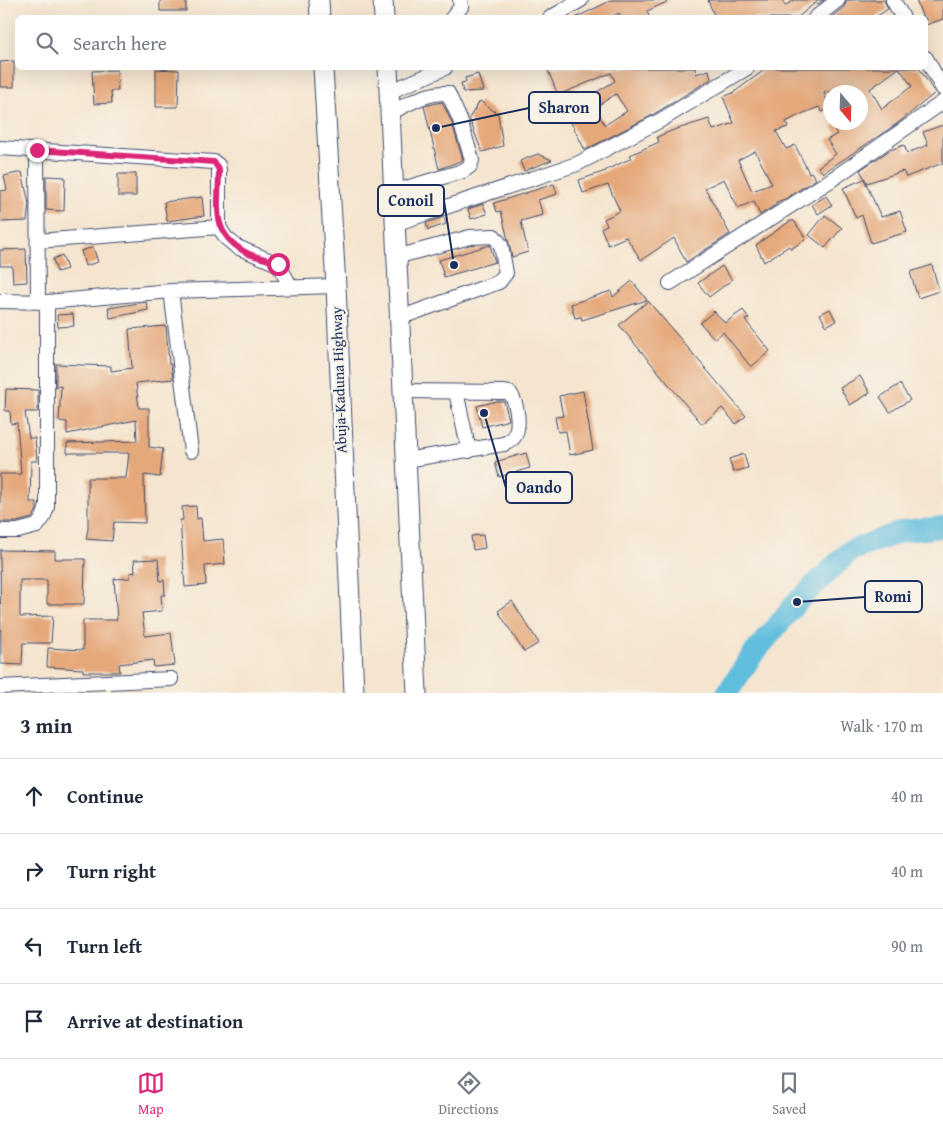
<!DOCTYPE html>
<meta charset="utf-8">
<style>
:root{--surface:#fff;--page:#f6f6f7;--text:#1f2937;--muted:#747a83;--line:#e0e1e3;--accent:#db2777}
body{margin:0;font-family:"Gentium Book Plus",serif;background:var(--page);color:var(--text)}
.compass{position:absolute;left:823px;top:85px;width:45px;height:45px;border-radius:50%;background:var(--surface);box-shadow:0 5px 20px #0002;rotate:161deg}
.stop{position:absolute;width:15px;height:15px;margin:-11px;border:4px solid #db2777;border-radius:50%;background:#fff}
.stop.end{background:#db2777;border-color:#fff;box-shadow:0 1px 5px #0008}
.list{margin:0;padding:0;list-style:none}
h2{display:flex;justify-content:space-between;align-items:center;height:65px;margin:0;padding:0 20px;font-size:21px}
h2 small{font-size:16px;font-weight:400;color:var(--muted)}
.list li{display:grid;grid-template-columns:32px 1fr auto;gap:15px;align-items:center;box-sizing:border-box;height:75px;padding:0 20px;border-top:1px solid var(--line)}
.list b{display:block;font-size:19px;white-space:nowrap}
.list em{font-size:16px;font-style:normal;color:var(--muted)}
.icon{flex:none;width:28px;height:28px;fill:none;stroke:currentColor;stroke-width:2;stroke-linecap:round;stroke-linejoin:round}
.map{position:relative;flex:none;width:943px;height:693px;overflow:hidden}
.search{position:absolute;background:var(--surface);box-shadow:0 5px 20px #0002;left:15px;right:15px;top:15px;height:55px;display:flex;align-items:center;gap:12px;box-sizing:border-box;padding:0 18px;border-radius:8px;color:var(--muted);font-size:19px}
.sheet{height:365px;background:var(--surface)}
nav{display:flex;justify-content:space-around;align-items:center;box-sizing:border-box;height:70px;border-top:1px solid var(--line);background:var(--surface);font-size:14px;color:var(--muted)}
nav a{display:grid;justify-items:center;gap:2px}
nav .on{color:var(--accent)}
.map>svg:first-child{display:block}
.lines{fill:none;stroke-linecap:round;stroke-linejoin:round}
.river{stroke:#60bdde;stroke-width:22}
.building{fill:#e5a87a;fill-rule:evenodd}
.minor-casing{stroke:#3c4a6f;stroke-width:16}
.highway-casing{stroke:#3c4a6f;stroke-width:21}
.minor{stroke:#fff;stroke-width:14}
.highway{stroke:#fff;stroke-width:19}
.route{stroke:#db2777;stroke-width:6}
.labels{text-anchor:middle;stroke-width:4.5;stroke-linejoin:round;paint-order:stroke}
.street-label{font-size:15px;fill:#1b2f5e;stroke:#f7f3e8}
.leader{fill:none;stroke:#1b2f5e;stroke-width:2}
.callout-dot{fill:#1b2f5e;stroke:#f7f3e8;stroke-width:2}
.callout{fill:#f7f3e8;stroke:#1b2f5e;stroke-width:2}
.callout-label{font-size:16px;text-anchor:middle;font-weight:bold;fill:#1b2f5e}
</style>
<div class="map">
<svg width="943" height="693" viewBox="0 0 943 693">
<rect width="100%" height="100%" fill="#f7f3e8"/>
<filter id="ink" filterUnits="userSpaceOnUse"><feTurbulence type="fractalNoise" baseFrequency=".02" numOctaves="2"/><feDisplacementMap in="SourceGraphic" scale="10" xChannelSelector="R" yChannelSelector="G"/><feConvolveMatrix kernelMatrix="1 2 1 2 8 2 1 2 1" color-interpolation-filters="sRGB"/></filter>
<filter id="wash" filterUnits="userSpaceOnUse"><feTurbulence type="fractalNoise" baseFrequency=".0096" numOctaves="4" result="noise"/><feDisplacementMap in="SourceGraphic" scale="20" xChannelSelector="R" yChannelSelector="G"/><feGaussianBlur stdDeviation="1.12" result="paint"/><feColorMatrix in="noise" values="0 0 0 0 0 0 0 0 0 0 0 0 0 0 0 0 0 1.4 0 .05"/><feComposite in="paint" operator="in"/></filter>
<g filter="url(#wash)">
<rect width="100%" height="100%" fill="#f5e5cf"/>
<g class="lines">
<!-- river -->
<path class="river" d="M727 693 751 657 797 602 850 551 903 531 943 527"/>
</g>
<g id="blocks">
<!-- building -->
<path class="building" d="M160 0H186V11H160Z
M612 0H671L647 11 650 18 621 17 619 13 610 18H575Z
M708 0H782L785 6 794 0H824L818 4 816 2 797 18H715Z
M847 0H884L888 9 874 18H830L844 7Z
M916 0H943V19L926 25V18H923Z
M14 61V87H0V62Z
M547 68H695L696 74 709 70 711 79 649 117 585 150 565 111 615 81 611 73 558 95ZM616 94 627 111 605 125 594 108Z
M767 68H919L935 93 898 123 823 173 818 167 836 154 827 140 837 134 832 126 839 122H860V92H824L830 109 822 112 819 107 799 115 786 122 788 127 776 131 786 149 795 145 809 173 811 172 816 179 785 199 776 202 777 204 760 215 754 201 738 208 724 179 705 188 730 234 686 262 674 238 641 260 626 237 608 245 601 228 607 225 604 219 620 211 608 185 583 193 579 180 606 171V170L632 158 630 155 659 142 657 137 671 131 709 119 713 130 734 123 723 97 733 93ZM899 68 912 86 882 109 870 89ZM755 151 772 184 752 191 738 160Z
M156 69 179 70 178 107H156Z
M117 70 118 91H111L112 103 94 104 92 71Z
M478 74 483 91 463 92 461 83 466 82 465 78Z
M480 101 498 114 503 146 482 152 469 118Z
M442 102 452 123 463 160 439 169 424 106Z
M943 125V163L906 177 903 171 867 183 860 170 890 150 904 145 907 153 928 145 923 132Z
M538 154 552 160 524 171 520 161Z
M22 172 29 204 27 221 0 222V191L7 190 4 176Z
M118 174H136V196H118Z
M46 176 65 177 64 211 46 210Z
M864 179 881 217 900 211 907 232 871 243 862 215 856 218 843 188Z
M554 184 557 194 538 200 543 215 521 221 528 252 512 257 501 211 497 212 494 203Z
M826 196 832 205 818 214 812 205Z
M202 197 204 216 167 221 164 202Z
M483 204 487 214 471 219 468 209Z
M825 215 842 228 825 248 809 235Z
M444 217 446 224 428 230 426 223Z
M790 221H794L806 239 791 249 789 246 764 262 756 245Z
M490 245 495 262 444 277 439 260Z
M93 247 98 262 85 266 81 251Z
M26 249 27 282 13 283 12 266H0V250Z
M62 255 67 269 57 272 53 259Z
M932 265 939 291 918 298 910 272Z
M722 266 732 280 709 297 698 283Z
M632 281 647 300 582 320 581 317 575 318 571 304 611 291 613 297Z
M648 301 746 416 736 424 722 408 702 424 619 325Z
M146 302 148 310 110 318 108 308Z
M830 309 836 321 826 326 820 314Z
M743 310 749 318 745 320 770 351 751 367 723 332 715 339 700 323 714 311 725 323Z
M73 314 74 326 58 327 57 315Z
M166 326 169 364H171L173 379 136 383 139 408H149V447L163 449 160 477 144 475 145 523 114 522 112 541 86 539 88 529V478H126L129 453H67V443L137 441 136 420 67 434V422L59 421 61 386 56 387V364L111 366V371L132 368 129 329Z
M860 376 870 393 850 405 840 388Z
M900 384 910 400 890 412 880 397Z
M6 389 38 390V412H25L29 438H35L37 461H31L30 502H37V510L32 518 17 522H0V474H21L17 423 11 424 10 411H5Z
M583 391 593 450 570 455 566 431 558 432 555 417 563 416 559 396Z
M497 401H504L509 420 482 427 477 406Z
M526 453 530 468 499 477 495 462Z
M744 454 748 468 733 472 729 459Z
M196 506 197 519 201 518 203 541 223 539 225 564 205 566 206 585 185 587 180 520H183L182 507Z
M483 535 485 548 473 550 471 536Z
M0 550 55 551V559H85L84 604H47V580H20V617L53 616 51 643H23L22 665 1 664Z
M158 559 160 581 164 580 165 595H161L162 611 142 613 145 636 171 633 175 665 154 667 153 660 119 664 120 672H83V669L47 667 48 648 83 650V620H117L114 579 130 578V573L135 572 134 560Z
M512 601 539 643 524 652 498 611Z"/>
</g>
</g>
<g filter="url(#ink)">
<use href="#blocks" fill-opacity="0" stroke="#3c4a6f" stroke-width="1"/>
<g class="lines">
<!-- minor casing -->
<g class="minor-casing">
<path id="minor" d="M893 0 903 18
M452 18 461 7 460 0
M550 18 581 0
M815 18 838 0
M926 58 943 89
M389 92 445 68
M390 113C408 104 427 92 448 93L460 120 472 160 470 166 463 171 393 192
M0 148 214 162 218 165 219 170V227L226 238 237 247 278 264 291 287
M37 150 38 302
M394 224 577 164 661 120 747 68
M38 241 219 227
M396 257 470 237 494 236 501 245 506 273 499 282 399 318
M670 283 834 178 943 102
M171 291 191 451
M0 301 47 302 171 291 336 286
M403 391 505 392 510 393C517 403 521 425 514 437 512 440 508 442 504 444L406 460
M456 392 469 451
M0 531H18L37 526 43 518 47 507V302
M0 687 171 679"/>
</g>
<!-- highway casing -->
<g class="highway-casing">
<path id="highway" d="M319 0 320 18
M383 0 384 18
M323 68 336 286 354 693
M388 68 417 693"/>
</g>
<!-- minor -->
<use href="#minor" class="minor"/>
<!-- highway -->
<use href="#highway" class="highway"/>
</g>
</g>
<g class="lines" filter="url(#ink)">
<!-- route -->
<path class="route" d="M37 150 214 162 219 170C219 208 209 234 249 254 259 258 269 259 278 264"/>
</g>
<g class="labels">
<!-- street labels -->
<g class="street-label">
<text transform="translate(339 380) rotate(-92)" y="5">Abuja-Kaduna Highway</text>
</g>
</g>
<!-- callouts -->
<path class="leader" d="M436 128L529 108M454 265L444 201M484 413L506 488M797 602L865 597"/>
<g class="callout-dot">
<circle cx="436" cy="128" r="5"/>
<circle cx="454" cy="265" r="5"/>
<circle cx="484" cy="413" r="5"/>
<circle cx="797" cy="602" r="5"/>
</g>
<g class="callout">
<rect x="529" y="92" width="71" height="31" rx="5"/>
<rect x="378" y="185" width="66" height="31" rx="5"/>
<rect x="506" y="472" width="66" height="31" rx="5"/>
<rect x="865" y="581" width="57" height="31" rx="5"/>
</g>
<g class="callout-label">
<text x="564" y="113">Sharon</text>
<text x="411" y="206">Conoil</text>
<text x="539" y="493">Oando</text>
<text x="893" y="602">Romi</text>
</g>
</svg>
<svg class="compass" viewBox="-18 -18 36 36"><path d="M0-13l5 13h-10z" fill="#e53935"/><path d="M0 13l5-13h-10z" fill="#747a83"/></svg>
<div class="stop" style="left:278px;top:264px"></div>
<div class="stop end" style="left:37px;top:150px"></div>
<div class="search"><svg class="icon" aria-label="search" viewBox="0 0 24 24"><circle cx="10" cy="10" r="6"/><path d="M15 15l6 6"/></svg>Search here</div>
</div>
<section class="sheet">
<h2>3 min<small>Walk · 170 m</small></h2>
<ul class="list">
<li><svg class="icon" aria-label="ahead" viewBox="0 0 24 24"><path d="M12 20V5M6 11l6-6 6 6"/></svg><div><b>Continue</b></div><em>40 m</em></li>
<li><svg class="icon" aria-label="right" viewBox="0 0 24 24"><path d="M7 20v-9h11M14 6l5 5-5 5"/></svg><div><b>Turn right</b></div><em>40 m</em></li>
<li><svg class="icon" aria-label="left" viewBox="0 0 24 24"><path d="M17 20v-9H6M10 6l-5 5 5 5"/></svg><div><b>Turn left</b></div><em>90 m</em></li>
<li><svg class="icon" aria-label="arrive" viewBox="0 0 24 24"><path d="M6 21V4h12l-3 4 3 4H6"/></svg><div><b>Arrive at destination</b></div></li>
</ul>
</section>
<nav>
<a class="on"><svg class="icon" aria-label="map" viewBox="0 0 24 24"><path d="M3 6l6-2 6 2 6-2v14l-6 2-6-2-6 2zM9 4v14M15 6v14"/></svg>Map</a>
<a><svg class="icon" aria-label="directions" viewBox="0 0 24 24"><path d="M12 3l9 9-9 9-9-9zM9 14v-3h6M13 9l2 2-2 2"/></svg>Directions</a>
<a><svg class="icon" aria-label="saved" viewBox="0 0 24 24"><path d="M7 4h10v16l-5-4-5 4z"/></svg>Saved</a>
</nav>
